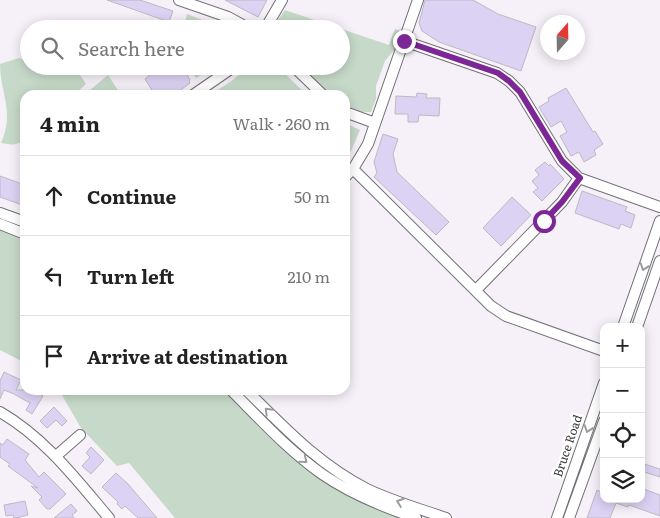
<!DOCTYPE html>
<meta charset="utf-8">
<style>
:root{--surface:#fff;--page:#f2f2f2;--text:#222;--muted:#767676;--line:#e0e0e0}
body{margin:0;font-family:Literata,serif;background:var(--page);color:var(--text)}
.controls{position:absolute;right:15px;bottom:15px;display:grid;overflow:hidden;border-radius:10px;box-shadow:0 2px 12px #0003}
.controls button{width:45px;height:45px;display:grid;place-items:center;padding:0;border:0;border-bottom:1px solid var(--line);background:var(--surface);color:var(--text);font:25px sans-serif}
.compass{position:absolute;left:540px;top:15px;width:45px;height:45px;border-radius:50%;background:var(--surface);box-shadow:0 2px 12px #0003;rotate:20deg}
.stop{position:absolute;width:15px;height:15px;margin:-11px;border:4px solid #7d2796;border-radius:50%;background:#fff}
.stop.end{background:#7d2796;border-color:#fff;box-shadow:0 1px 5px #0008}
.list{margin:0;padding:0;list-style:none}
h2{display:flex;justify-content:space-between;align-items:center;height:65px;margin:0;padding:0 20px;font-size:21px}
h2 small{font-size:16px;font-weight:400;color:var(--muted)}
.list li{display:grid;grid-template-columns:32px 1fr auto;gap:15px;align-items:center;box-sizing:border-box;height:80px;padding:0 20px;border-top:1px solid var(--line)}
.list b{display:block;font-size:19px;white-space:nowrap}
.list em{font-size:16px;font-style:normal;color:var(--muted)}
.icon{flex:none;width:28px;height:28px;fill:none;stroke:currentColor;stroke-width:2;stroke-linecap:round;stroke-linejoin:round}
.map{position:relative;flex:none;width:660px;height:518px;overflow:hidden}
.search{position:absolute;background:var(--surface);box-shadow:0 2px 12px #0003;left:20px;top:20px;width:330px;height:55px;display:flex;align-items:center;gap:12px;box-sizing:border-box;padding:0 18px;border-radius:28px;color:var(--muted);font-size:19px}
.panel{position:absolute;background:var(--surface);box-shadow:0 2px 12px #0003;left:20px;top:90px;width:330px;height:305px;border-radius:15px}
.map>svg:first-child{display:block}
.green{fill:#c7dac9}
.building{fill:#dcd2f4;stroke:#bcbac1}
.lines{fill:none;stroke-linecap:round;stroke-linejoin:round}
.minor-casing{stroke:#737076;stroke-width:12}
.minor{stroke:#fff;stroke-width:10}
.oneway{stroke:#9c9c9c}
.route{stroke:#7d2796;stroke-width:6}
.labels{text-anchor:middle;stroke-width:5;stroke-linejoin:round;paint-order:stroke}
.street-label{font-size:12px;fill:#39383a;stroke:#fff}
</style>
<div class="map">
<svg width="660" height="518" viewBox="0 0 660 518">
<rect width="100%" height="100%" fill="#f6f1f8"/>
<!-- green -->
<path class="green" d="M285 10 389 45 395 29 400 31 395 49 385 61 376 86V99L371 112H362L345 105V95H329L301 66H341V29H272Z
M187 14 226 29H178L184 26Z
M19 58 24 60 29 59V66H74L86 84 74 95H25V139C17 146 11 145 1 143 15 111 0 93 0 64Z
M188 66H215L196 78Z
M249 66H277L307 95H210L233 80Z
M108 75 121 95H84Z
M345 123 360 130 351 151 345 157Z
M0 229 25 239V363L0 350Z
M59 390H226L316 475 362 503 402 518H175L129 463 117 466 81 428Z"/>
<!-- building -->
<path class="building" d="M107 0H140L173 11 169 22Z
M225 0H267L258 17Z
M425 0H473L498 14 536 27 521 71 439 42 422 31 419 23Z
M77 66H97L83 75Z
M160 66H182L190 80 189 81 190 83 174 95H155L145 79Z
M566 88 593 132 595 131 603 144 594 150 596 155 584 162 579 152 571 156 560 136 567 132 561 121 551 127 539 107 549 101 548 98Z
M417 93 427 94 426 98H440L439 116 419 115 418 122H408V114H395L396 96 416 97Z
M383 134 398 139 393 154 397 172 449 222 436 235 374 177 377 173 374 162Z
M545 162 549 166 550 164 564 179 542 201 533 192 538 188 532 181 539 175 535 170Z
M0 176 25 185V206L0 197Z
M582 191 627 207 625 211 635 215 631 228 621 224 619 229 575 213Z
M512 197 531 215 501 246 483 228Z
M4 372 21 380 16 390H32L43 396 32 414 26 410 30 403 14 394 4 390 0 399V381Z
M54 407 67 421 62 426 56 420 47 428 40 421Z
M7 439 29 454 25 460 39 477 44 472 66 494 50 509H47L39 500 42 497 31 486 38 488 8 466 10 464 0 457V443L3 445Z
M91 447 104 460 91 474 82 466 90 457 86 453Z
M641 463 660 469V477L641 471Z
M116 473 128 484 157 518H138L125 506 122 509 117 504 118 502 102 487Z
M641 488 660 495V516L629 505 628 507 616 503 610 518H587L597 490 604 493V499H641Z
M25 501 28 515 16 518H14L13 515 6 516 4 505Z
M71 504 77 511 72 515 74 518H54Z"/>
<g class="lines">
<!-- minor casing -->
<g class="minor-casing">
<path id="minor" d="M179 0 228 17 250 29
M265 29 282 0
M404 41 497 73 509 81 520 92 562 161 579 178 660 207
M293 66 323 95
M193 95 235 66
M345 112 375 123
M353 169 491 306 506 316 604 351
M345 177 353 169 368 144 418 0
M0 213 25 222
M0 224 25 234
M476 290 562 202 579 178
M623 327 660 221
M637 327 660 261
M231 390C260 419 288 450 322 474 351 494 383 507 416 518
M246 390C284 427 319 465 367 489 392 501 420 509 446 518
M0 412C45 438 76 479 109 518
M56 456 80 435
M557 518 604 383
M569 518 604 421"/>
</g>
<!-- minor -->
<use href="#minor" class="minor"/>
</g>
<!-- one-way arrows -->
<defs><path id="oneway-chevron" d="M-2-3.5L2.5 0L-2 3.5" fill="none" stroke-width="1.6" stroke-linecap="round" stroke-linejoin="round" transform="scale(1.25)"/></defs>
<g class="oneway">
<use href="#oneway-chevron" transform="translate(644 267) rotate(109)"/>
<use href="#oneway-chevron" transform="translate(268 411) rotate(-135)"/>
<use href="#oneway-chevron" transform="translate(588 429) rotate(109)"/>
<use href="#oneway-chevron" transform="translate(304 460) rotate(39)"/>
<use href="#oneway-chevron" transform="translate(400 502) rotate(-160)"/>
</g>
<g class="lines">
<!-- route -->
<path class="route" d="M404 41 498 73 509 81 520 92 562 161 580 178 562 202 544 221"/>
</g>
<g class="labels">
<!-- street labels -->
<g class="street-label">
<text transform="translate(568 446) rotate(-71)" y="4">Bruce Road</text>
</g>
</g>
</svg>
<div class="controls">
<button>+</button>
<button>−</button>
<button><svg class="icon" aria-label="locate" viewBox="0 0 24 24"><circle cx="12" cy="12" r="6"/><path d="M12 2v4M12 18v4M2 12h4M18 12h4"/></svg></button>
<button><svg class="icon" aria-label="layers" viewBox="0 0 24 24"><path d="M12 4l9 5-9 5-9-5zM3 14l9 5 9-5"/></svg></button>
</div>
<svg class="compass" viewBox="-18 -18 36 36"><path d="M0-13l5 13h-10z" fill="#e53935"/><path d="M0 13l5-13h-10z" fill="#767676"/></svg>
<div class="stop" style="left:544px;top:221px"></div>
<div class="stop end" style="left:404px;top:41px"></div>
<div class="search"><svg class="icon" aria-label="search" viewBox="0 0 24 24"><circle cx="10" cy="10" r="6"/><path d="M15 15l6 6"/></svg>Search here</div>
<section class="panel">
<h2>4 min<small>Walk · 260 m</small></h2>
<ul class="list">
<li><svg class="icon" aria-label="ahead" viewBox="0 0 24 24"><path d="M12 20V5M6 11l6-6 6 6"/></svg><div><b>Continue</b></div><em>50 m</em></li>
<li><svg class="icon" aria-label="left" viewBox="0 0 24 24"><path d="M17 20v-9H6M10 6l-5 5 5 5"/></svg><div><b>Turn left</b></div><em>210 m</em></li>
<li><svg class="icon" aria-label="arrive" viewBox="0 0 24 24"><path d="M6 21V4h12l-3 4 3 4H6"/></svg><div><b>Arrive at destination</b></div></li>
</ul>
</section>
</div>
